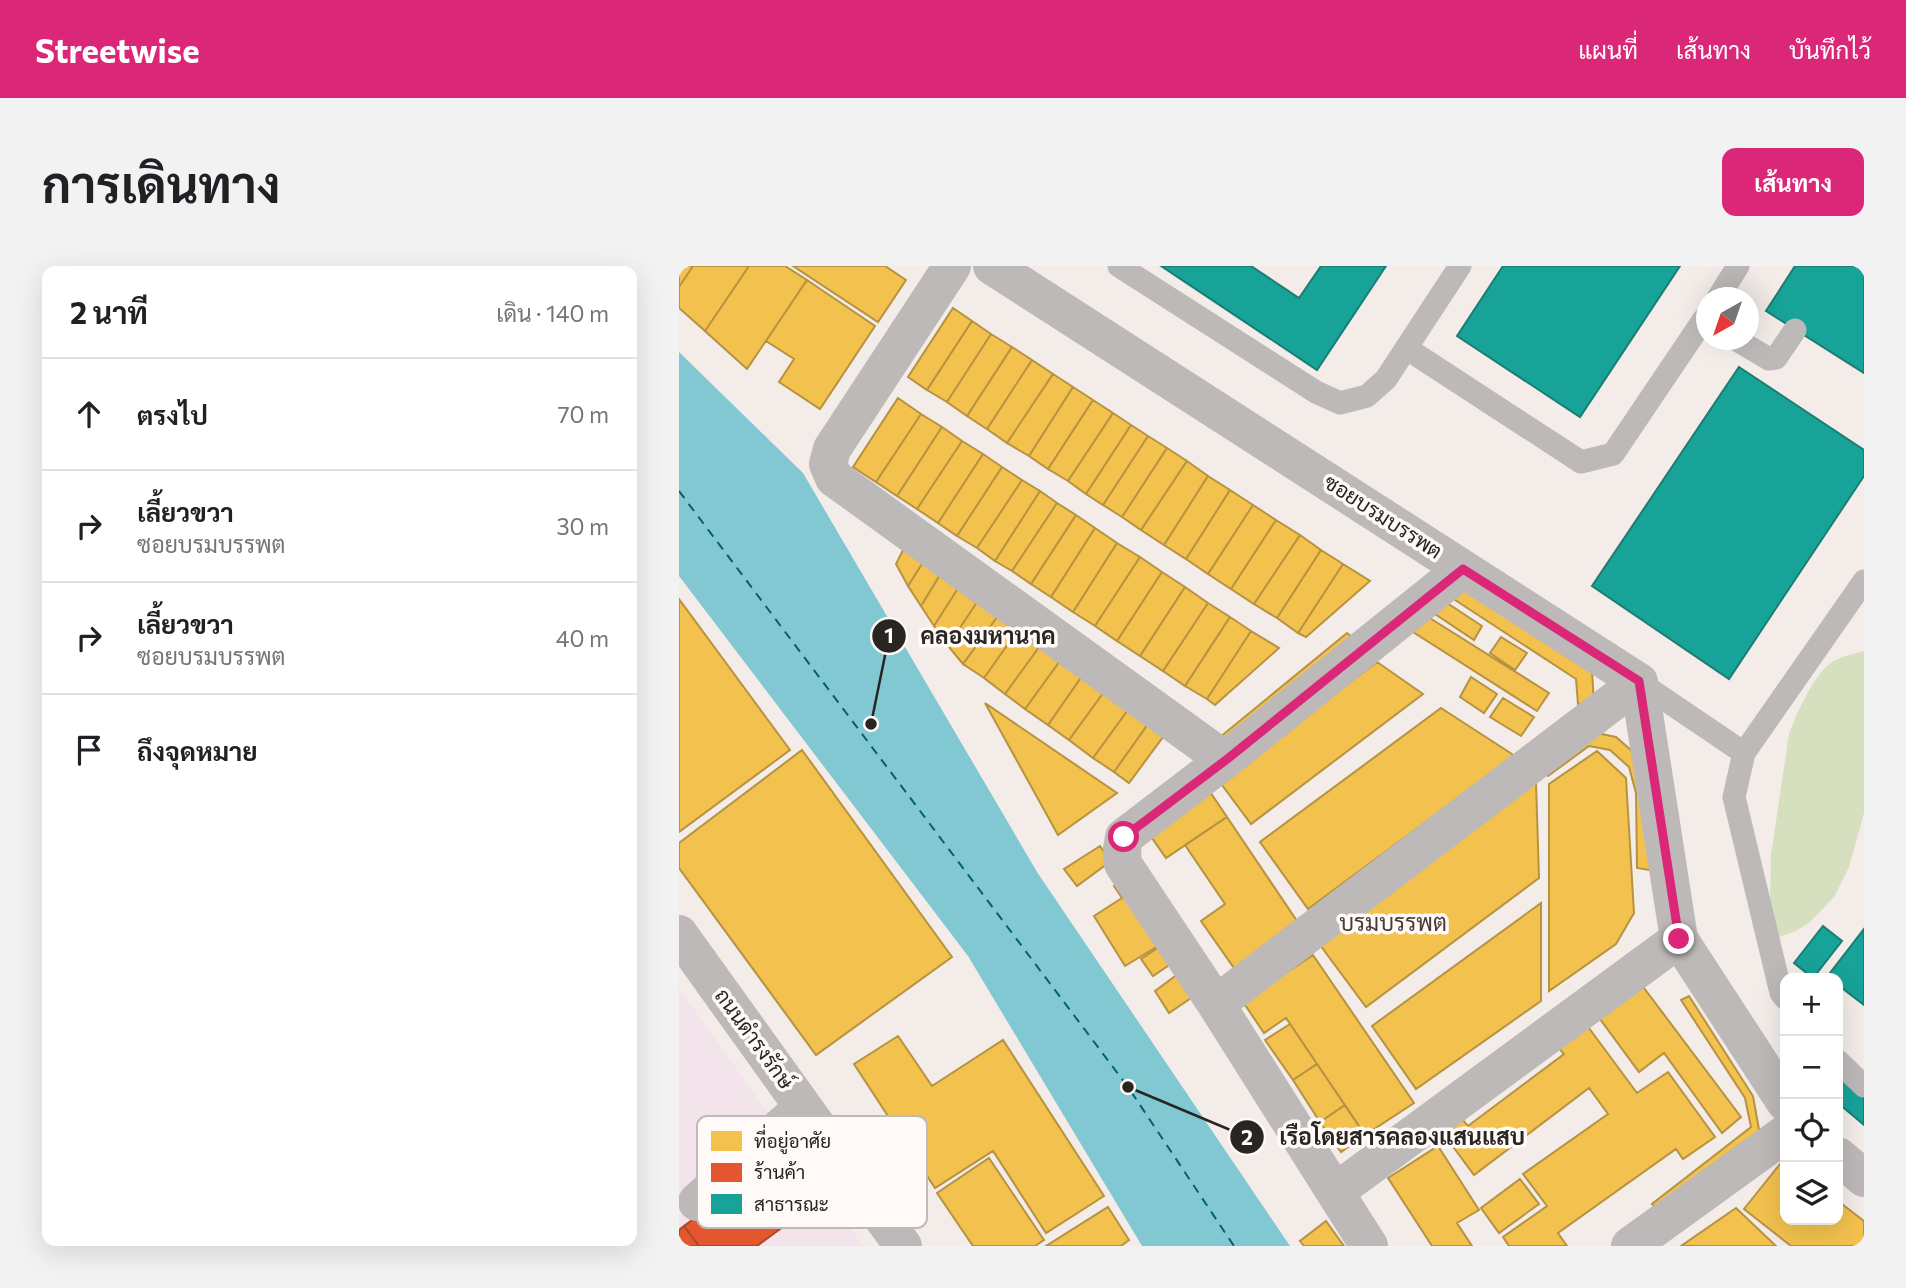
<!DOCTYPE html>
<html lang="th">
<meta charset="utf-8">
<style>
:root{--surface:#fff;--page:#f2f2f2;--text:#202124;--muted:#757577;--line:#e0e0e0;--accent:#db2777}
body{margin:0;font-family:Commissioner,Sarabun,sans-serif;background:var(--page);color:var(--text)}
.controls{position:absolute;right:21px;bottom:21px;display:grid;overflow:hidden;border-radius:14px;box-shadow:0 7px 28px #0002}
.controls button{width:63px;height:63px;display:grid;place-items:center;padding:0;border:0;border-bottom:2px solid var(--line);background:var(--surface);color:var(--text);font:35px sans-serif}
.compass{position:absolute;left:1017px;top:21px;width:63px;height:63px;border-radius:50%;background:var(--surface);box-shadow:0 7px 28px #0002;rotate:220deg}
.stop{position:absolute;width:21px;height:21px;margin:-16px;border:5px solid #db2777;border-radius:50%;background:#fff}
.stop.end{background:#db2777;border-color:#fff;box-shadow:0 2px 7px #0008}
.list{margin:0;padding:0;list-style:none}
h2{display:flex;justify-content:space-between;align-items:center;height:91px;margin:0;padding:0 28px;font-size:30px}
h2 small{font-size:23px;font-weight:400;color:var(--muted)}
.list li{display:grid;grid-template-columns:46px 1fr auto;gap:21px;align-items:center;box-sizing:border-box;height:112px;padding:0 28px;border-top:2px solid var(--line)}
.list b{display:block;font-size:26px;white-space:nowrap}
.list p{margin:0;font-size:23px;white-space:nowrap;color:var(--muted)}
.list em{font-size:23px;font-style:normal;color:var(--muted)}
.icon{flex:none;width:38px;height:38px;fill:none;stroke:currentColor;stroke-width:2;stroke-linecap:round;stroke-linejoin:round}
.map{position:relative;flex:none;width:1185px;height:980px;overflow:hidden;border-radius:14px}
header{display:flex;align-items:center;gap:42px;box-sizing:border-box;height:98px;padding:0 35px;background:var(--accent);color:#fff}
header strong{font-size:33px}
nav{display:flex;gap:38px;margin-inline-start:auto;font-size:24px}
.intro{display:flex;align-items:center;justify-content:space-between;box-sizing:border-box;height:168px;padding:0 42px}
h1{margin:0;font-size:49px}
.button{padding:18px 32px;border-radius:14px;background:var(--accent);color:#fff;font-size:24px;font-weight:700}
main{display:flex;gap:42px;padding:0 42px}
aside{flex:1;background:var(--surface);border-radius:14px;box-shadow:0 7px 28px #0002}
.map>svg:first-child{display:block}
.commercial{fill:#f2e4ea}
.green{fill:#d6e0bf}
.water{fill:#82c8d3}
.homes{fill:#f2c14e;stroke:#b69241;stroke-width:2}
.shops{fill:#e4572e;stroke:#ac482a;stroke-width:2}
.public{fill:#17a398;stroke:#1c7d75;stroke-width:2}
.lines{fill:none;stroke-linecap:round;stroke-linejoin:round}
.ferry{stroke:#04606d;stroke-width:2;stroke-dasharray:9 7;stroke-linecap:butt}
.lane{stroke:#bcb9b8;stroke-width:23}
.street{stroke:#bcb9b8;stroke-width:38}
.route{stroke:#db2777;stroke-width:9}
.labels{text-anchor:middle;stroke-width:7;stroke-linejoin:round;paint-order:stroke}
.street-label{font-size:21px;fill:#292522;stroke:#fffaf7}
.neighbourhood-label{font-size:23px;fill:#473d37;stroke:#fffaf7}
.key{fill:#fffaf7;stroke:#bfbab7;stroke-width:2}
.key-label{font-size:19px;fill:#292522}
.leader{fill:none;stroke:#292522;stroke-width:2.5}
.callout-dot{fill:#292522;stroke:#fffaf7;stroke-width:2.5}
.mark-label{font-size:21px;text-anchor:middle;font-weight:bold;fill:#fff}
.callout-label{font-size:23px;text-anchor:middle;font-weight:bold;fill:#292522;stroke:#fffaf7;stroke-width:7;stroke-linejoin:round;paint-order:stroke}
</style>
<header>
<strong>Streetwise</strong>
<nav><a>แผนที่</a><a>เส้นทาง</a><a>บันทึกไว้</a></nav>
</header>
<div class="intro"><h1>การเดินทาง</h1><a class="button">เส้นทาง</a></div>
<main>
<aside>
<h2>2 นาที<small>เดิน · 140 m</small></h2>
<ul class="list">
<li><svg class="icon" aria-label="ahead" viewBox="0 0 24 24"><path d="M12 20V5M6 11l6-6 6 6"/></svg><div><b>ตรงไป</b></div><em>70 m</em></li>
<li><svg class="icon" aria-label="right" viewBox="0 0 24 24"><path d="M7 20v-9h11M14 6l5 5-5 5"/></svg><div><b>เลี้ยวขวา</b><p>ซอยบรมบรรพต</p></div><em>30 m</em></li>
<li><svg class="icon" aria-label="right" viewBox="0 0 24 24"><path d="M7 20v-9h11M14 6l5 5-5 5"/></svg><div><b>เลี้ยวขวา</b><p>ซอยบรมบรรพต</p></div><em>40 m</em></li>
<li><svg class="icon" aria-label="arrive" viewBox="0 0 24 24"><path d="M6 21V4h12l-3 4 3 4H6"/></svg><div><b>ถึงจุดหมาย</b></div></li>
</ul>
</aside>
<div class="map">
<svg width="1185" height="980" viewBox="0 0 1185 980">
<rect width="100%" height="100%" fill="#f3ece8"/>
<!-- commercial -->
<path class="commercial" d="M0 722 98 860 184 980H0Z"/>
<!-- green -->
<path class="green" d="M1185 385V547L1170 601 1155 631 1131 656 1117 665 1100 671 1091 640 1092 589 1110 468C1117 449 1135 407 1153 396 1162 390 1175 388 1185 385Z"/>
<!-- water -->
<path class="water" d="M0 86 124 207 358 606 611 980H463L289 690 0 310Z"/>
<!-- homes -->
<path class="homes" d="M0 0H14L0 21Z
M14 0H70L26 65 0 42V21Z
M70 0H106L128 14 68 103 26 65Z
M114 0H206L227 14 199 56Z
M128 14 196 60 141 143 100 116 115 93 87 75Z
M274 42 293 55 248 124 229 111Z
M293 55 312 68 268 136 248 124Z
M312 68 333 81 288 150 268 136Z
M333 81 353 94 308 163 288 150Z
M353 94 374 108 328 177 308 163Z
M374 108 394 121 350 190 328 177Z
M394 121 414 134 369 203 350 190Z
M219 132 242 148 197 216 174 201Z
M414 134 434 147 389 215 369 203Z
M434 147 452 159 407 228 389 215Z
M242 148 263 161 218 230 197 216Z
M452 159 469 170 424 239 407 228Z
M263 161 283 175 238 243 218 230Z
M469 170 488 182 443 251 424 239Z
M283 175 304 188 259 257 238 243Z
M488 182 508 195 462 264 443 251Z
M304 188 323 201 278 270 259 257Z
M508 195 529 210 485 279 462 264Z
M323 201 343 214 298 282 278 270Z
M529 210 551 224 507 293 485 279Z
M343 214 361 225 316 295 298 282Z
M551 224 574 239 529 308 507 293Z
M361 225 378 237 333 305 316 295Z
M378 237 397 249 352 318 333 305Z
M574 239 597 254 552 323 529 308Z
M397 249 416 262 372 331 352 318Z
M597 254 621 269 575 338 552 323Z
M416 262 438 277 394 346 372 331Z
M621 269 642 284 598 352 575 338Z
M438 277 461 291 416 360 394 346Z
M226 280 246 293 229 320 217 298Z
M642 284 664 298 619 367 598 352Z
M461 291 483 306 438 375 416 360Z
M246 293 264 304 242 340 229 320Z
M664 298 691 315 627 371 619 367Z
M264 304 283 316 255 360 242 340Z
M483 306 506 321 461 390 438 375Z
M283 316 302 330 269 380 255 360Z
M778 316 913 404 915 437 899 438 897 413 770 330Z
M506 321 529 337 484 405 461 390Z
M302 330 324 343 284 398 269 380Z
M0 333 111 484 0 566Z
M762 333 803 360 795 374 747 342Z
M529 337 551 351 506 420 484 405Z
M324 343 344 357 305 412 284 398Z
M746 349 870 427 858 445 734 366Z
M551 351 572 365 528 433 506 420Z
M344 357 366 373 326 428 305 412Z
M572 365 600 382 536 439 528 433Z
M668 367 677 374 544 484 535 476Z
M822 371 848 387 836 404 811 387Z
M366 373 386 388 346 443 326 428Z
M386 388 408 403 369 459 346 443Z
M698 396 744 428 572 558 540 515Z
M408 403 430 419 390 474 369 459Z
M792 411 818 428 805 447 781 431Z
M430 419 454 437 414 492 390 474Z
M824 432 855 451 842 470 811 451Z
M306 437 438 527 379 569Z
M454 437 474 451 435 506 414 492Z
M762 442 836 490 629 643 581 576Z
M474 451 490 463 450 517 435 506Z
M908 465 937 471 962 493 971 604 958 602 957 527 950 501 931 484 910 480 869 510 862 502Z
M123 484 273 691 137 789 0 602V577Z
M918 485 947 512 955 647 937 678 870 725V518Z
M857 516 860 612 687 741 641 679Z
M527 520 548 551 487 592 466 562Z
M548 551 620 658 555 702 522 655 546 638 506 579Z
M421 580 432 595 398 620 385 603Z
M444 615 484 677 446 700 415 650 443 632 435 620Z
M862 637V735L737 823 693 760Z
M485 678 496 695 474 710 462 693Z
M634 689 735 837 686 869 607 752 585 767 564 736Z
M503 705 518 728 490 747 476 725Z
M962 718 1062 851 1043 867 985 787 960 806 918 749Z
M1010 730 1074 830 1081 869 980 946 973 938 1072 861 1066 832 1002 734Z
M611 758 638 798 614 814 586 774Z
M907 758 958 827 989 806 1036 871 1004 893 997 883 879 967 888 980H830L824 971 868 940 844 908 929 848 910 822 795 909 764 867 783 853 789 860 885 788 878 780Z
M219 770 253 820 324 774 425 930 367 967 314 885 256 922 175 798Z
M638 798 666 839 641 856 614 814Z
M666 839 686 869 662 886 641 856Z
M759 880 800 944 778 957 793 980H753L709 912Z
M310 892 365 974 356 980H294L258 927Z
M1105 893 1106 954H1159V935L1185 955V980H1112L1065 943Z
M841 913 860 938 820 967 802 942Z
M429 941 450 974 442 980H367Z
M1057 942 1097 980H1002Z
M647 955 665 980H625L621 975Z"/>
<!-- shops -->
<path class="shops" d="M91 897 127 944 78 980H20L5 960Z
M5 960 20 980H0V964Z"/>
<!-- public -->
<path class="public" d="M482 0H572L620 32 642 0H707L638 104Z
M824 0H1001L901 151 778 70Z
M1116 0H1185V107L1087 45Z
M1060 101 1185 184V210L1050 413 913 320Z
M1144 660 1163 675 1134 712 1115 697Z
M1185 663V739L1159 719V712L1148 711Z
M1162 809 1185 827V859L1159 837V813Z"/>
<g class="lines">
<!-- ferry -->
<path class="ferry" d="M0 225 449 821 555 980"/>
<!-- lane -->
<path class="lane" d="M440 0 637 126 661 137 688 130 707 113 781 0
M1039 32 1059 0
M1058 74 1090 93 1097 92 1116 64
M727 82 902 196 934 188 1025 53 1028 54
M960 416 1065 487
M1106 732 1102 727 1055 531 1065 487 1185 315
M1159 795 1185 820"/>
<!-- street -->
<path class="street" d="M273 0 153 183 149 198 155 212 546 494
M313 0 960 416 1000 673 1106 836
M0 668 224 980
M537 738 960 416
M1159 890 1185 912
M656 926 1000 673
M18 936 124 841
M690 980 537 738 444 598 443 583 445 571 546 494 784 303
M951 980 1106 868"/>
</g>
<g class="lines">
<!-- route -->
<path class="route" d="M445 571 547 494 784 303 960 415 1000 673"/>
</g>
<g class="labels">
<!-- street labels -->
<g class="street-label">
<text transform="translate(704 251) rotate(33)" y="7">ซอยบรมบรรพต</text>
<text transform="translate(75 773) rotate(54)" y="7">ถนนดำรงรักษ์</text>
</g>
<!-- neighbourhood labels -->
<g class="neighbourhood-label">
<text x="714" y="665">บรมบรรพต</text>
</g>
</g>
<!-- legend -->
<rect x="18" y="850" width="230" height="112" rx="10" class="key"/>
<rect x="32" y="865" width="31" height="20" fill="#f2c14e"/>
<rect x="32" y="897" width="31" height="19" fill="#e4572e"/>
<rect x="32" y="928" width="31" height="20" fill="#17a398"/>
<g class="key-label">
<text x="75" y="882">ที่อยู่อาศัย</text>
<text x="75" y="913">ร้านค้า</text>
<text x="75" y="945">สาธารณะ</text>
</g>
<!-- callouts -->
<path class="leader" d="M192 458L210 370M449 821L568 871"/>
<g class="callout-dot">
<circle cx="192" cy="458" r="7"/>
<circle cx="449" cy="821" r="7"/>
<circle cx="210" cy="370" r="18"/>
<circle cx="568" cy="871" r="18"/>
</g>
<g class="mark-label">
<text x="210" y="377">1</text>
<text x="568" y="879">2</text>
</g>
<g class="callout-label">
<text x="309" y="378">คลองมหานาค</text>
<text x="723" y="879">เรือโดยสารคลองแสนแสบ</text>
</g>
</svg>
<div class="controls">
<button>+</button>
<button>−</button>
<button><svg class="icon" aria-label="locate" viewBox="0 0 24 24"><circle cx="12" cy="12" r="6"/><path d="M12 2v4M12 18v4M2 12h4M18 12h4"/></svg></button>
<button><svg class="icon" aria-label="layers" viewBox="0 0 24 24"><path d="M12 4l9 5-9 5-9-5zM3 14l9 5 9-5"/></svg></button>
</div>
<svg class="compass" viewBox="-18 -18 36 36"><path d="M0-13l5 13h-10z" fill="#e53935"/><path d="M0 13l5-13h-10z" fill="#757577"/></svg>
<div class="stop" style="left:445px;top:571px"></div>
<div class="stop end" style="left:1000px;top:673px"></div>
</div>
</main>
